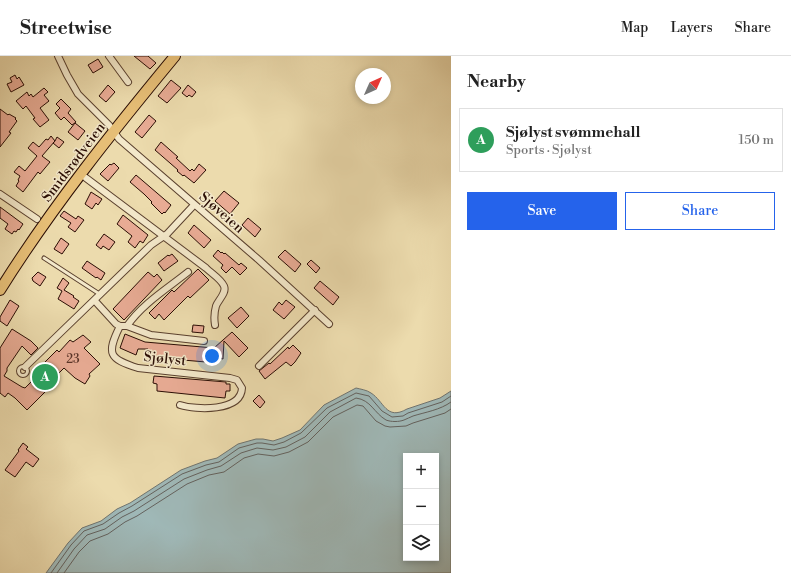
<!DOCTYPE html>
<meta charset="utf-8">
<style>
:root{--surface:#fff;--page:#f2f2f2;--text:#222;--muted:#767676;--line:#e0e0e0;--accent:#2563eb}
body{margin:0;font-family:"Libre Bodoni",serif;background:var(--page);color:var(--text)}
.controls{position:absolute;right:12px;bottom:12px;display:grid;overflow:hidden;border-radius:0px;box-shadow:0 2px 6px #0003}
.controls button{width:36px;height:36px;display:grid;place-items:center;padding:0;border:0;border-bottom:1px solid var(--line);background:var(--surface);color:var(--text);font:20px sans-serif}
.compass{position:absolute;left:355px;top:12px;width:36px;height:36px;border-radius:50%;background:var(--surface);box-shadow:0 2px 6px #0003;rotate:45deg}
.you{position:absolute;left:212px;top:300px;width:14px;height:14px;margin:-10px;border:3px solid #fff;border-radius:50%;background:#1a73e8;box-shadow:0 0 0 6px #1a73e833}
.badge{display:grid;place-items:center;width:26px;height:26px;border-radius:50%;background:var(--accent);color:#fff;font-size:13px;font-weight:700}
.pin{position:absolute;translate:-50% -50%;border:2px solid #fff;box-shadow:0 1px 4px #0006}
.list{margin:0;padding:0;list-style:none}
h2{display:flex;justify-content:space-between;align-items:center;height:52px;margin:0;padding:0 16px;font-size:17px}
h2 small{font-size:13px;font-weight:400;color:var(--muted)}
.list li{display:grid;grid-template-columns:26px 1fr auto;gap:12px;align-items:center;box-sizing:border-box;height:64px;margin:0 8px 8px;padding:0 8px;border:1px solid var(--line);border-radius:0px}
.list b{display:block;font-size:15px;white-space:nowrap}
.list p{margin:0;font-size:13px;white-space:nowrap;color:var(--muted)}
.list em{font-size:13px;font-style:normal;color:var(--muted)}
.actions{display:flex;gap:8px;padding:12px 16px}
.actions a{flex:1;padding:9px 0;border:1px solid var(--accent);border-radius:0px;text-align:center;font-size:14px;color:var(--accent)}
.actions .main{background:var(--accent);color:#fff}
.icon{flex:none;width:22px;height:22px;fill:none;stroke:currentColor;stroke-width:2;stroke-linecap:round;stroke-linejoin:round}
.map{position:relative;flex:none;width:451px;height:517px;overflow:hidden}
header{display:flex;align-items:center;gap:24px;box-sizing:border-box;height:56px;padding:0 20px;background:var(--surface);border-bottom:1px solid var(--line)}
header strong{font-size:19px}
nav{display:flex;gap:22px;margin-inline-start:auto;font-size:14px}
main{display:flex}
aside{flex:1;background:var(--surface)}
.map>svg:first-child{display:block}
.water{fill:#9fb8b7;stroke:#70746f;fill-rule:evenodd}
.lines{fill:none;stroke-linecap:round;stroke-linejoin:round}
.shore{stroke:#64625e;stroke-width:1}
.building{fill:#e8ab94;stroke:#2a0d04}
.service-casing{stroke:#5a402e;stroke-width:5}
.minor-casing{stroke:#5a402e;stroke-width:8}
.primary-casing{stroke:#2a0d04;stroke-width:12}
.service{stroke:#f3e8ca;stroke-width:3}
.minor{stroke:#f3e8ca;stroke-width:6}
.primary{stroke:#e6be76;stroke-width:10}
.labels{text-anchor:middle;stroke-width:3;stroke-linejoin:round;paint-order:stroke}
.number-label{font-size:12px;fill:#5a3428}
.street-label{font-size:14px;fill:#2a0d04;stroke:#f3e8ca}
</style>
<header>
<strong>Streetwise</strong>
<nav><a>Map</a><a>Layers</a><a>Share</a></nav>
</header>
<main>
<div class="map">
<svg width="451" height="517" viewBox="0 0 451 517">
<rect width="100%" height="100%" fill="#ecdbad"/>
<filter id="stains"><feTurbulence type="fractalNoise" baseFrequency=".005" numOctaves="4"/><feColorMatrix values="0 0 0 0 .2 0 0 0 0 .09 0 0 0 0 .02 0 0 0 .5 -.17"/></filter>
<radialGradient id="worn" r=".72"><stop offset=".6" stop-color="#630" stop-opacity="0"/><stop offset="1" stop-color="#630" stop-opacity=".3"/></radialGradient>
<!-- water -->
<path class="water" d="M356 332C360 333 367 334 371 337 384 345 386 365 407 353L440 342 451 335V517H46L68 487 82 472 101 465 117 453 130 447 181 414 205 405 217 402 238 388 256 383H263L273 385 282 382 300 374 324 349ZM406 400H436V502H406Z"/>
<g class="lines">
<!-- shore -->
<path class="shore" d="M51 517 71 489 84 475 103 468 119 457 132 450 182 418 206 409 219 406 239 392 257 387H262L274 389 284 386 301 377 327 352 356 337 369 340 382 355 392 361 403 360 408 357 442 346 451 340
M57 517 74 493 87 479 105 473 122 461 134 455 184 423 207 414 221 410 241 397 257 392 273 394 286 391 305 381 330 356 356 342C371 344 374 357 386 364 391 366 399 366 404 364 407 363 410 361 413 360 426 356 440 354 451 346
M64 517 79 496 90 485 108 478 125 466 137 460 187 428 209 419 224 416 244 402 258 398 274 400 289 396 308 386 333 361 357 349 363 350 376 365 385 370 390 371 406 370 413 367 445 357 451 353"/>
</g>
<!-- building -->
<path class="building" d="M134 0H148L156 7 150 13Z
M98 3 103 11 93 17 88 9Z
M15 19 17 23 19 21 24 29 11 36 7 28 12 26 10 22Z
M171 24 181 32 167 47 158 40Z
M108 29 115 36 106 46 99 40Z
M188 29 196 36 192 41 189 39 187 41 182 37Z
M44 32 48 36 44 39 49 45 40 52 49 64 40 71 33 63 35 62 26 50 23 53 16 45 27 36 29 40 31 38 33 41Z
M61 43 71 53 68 57 76 66 72 69 64 61 61 64 60 63 55 57 60 52 56 48Z
M0 53 8 59 9 58 16 62 15 63 17 65 9 76 11 77 0 91Z
M149 59 156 65 142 82 135 76Z
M75 67 85 75 78 84 68 76Z
M51 80 55 85 57 81 64 86 59 92 53 87 55 85 42 100 50 106 40 118 38 116 23 136 16 130 19 125 18 124 20 120 14 116 19 110 25 115 37 100 28 92 33 86 39 91 46 83 48 84Z
M161 86 178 101 176 102 190 115 192 113 194 115 199 108 206 114 194 127 184 119 183 120 177 115 178 114 155 94Z
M114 107 119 112 108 125 100 118 110 108 111 109Z
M136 119 171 149 165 157 164 156 162 158 151 147 152 146 144 138 130 126Z
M224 135 239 147 230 158 215 145Z
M91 136 102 143 98 149 96 147 92 153 85 148Z
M0 151 23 168 19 174 18 173 16 176 14 175 12 178 5 173 8 168 0 162Z
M64 155 76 163 78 160 84 164 75 176 68 171 71 167 60 160Z
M123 159 148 179 143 187 140 185 135 192 128 186 132 180 117 168Z
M248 162 261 173 255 181 242 169Z
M194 169 211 184 204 192 188 177Z
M104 178 115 186 109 194 103 190 101 193 96 189Z
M61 182 69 188 62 198 54 193Z
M218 194 221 197 222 196 224 198 225 197 239 209 241 207 247 212 240 219 232 211 226 217 221 212 223 209 213 200Z
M285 194 301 208 295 216 278 201Z
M172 198 178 205 164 215 158 207 168 199 169 200Z
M311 204 320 212 316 217 307 208Z
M87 205 105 217 101 224 97 221 96 222 82 212Z
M198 213 209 224 190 242 188 240 164 264 159 258 155 263 149 257 172 234 174 236Z
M38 216 46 221 40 230 33 225 32 222Z
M148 216 154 221 157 218 162 224 124 264 113 253Z
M63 222 69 227 64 234 74 240 73 241 79 245 74 253 58 243 62 235 57 232Z
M320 225 339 241 333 249 314 232Z
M10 244 19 250 7 270 0 265V261Z
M286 244 295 251 284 263 273 254 279 246 282 249Z
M241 251 249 260 237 272 228 262Z
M193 269 204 270 203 277 192 276Z
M12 273 31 285 38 292 31 299 22 290 7 312V315L4 320 22 331 25 332 36 321 35 320 39 316 37 314 57 294 59 296 70 284 73 286 83 279 91 286 84 292 100 308 89 318 90 320 85 328 75 322 64 312 46 330 49 332 27 354 15 342 8 337 5 341 0 337V292Z
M232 276 248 292 239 301 224 285 223 303 218 302 217 307 149 301 148 293H138L136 299 120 292 125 278 145 286 214 292Z
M293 289 301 297 295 306 291 310 286 306 265 323 259 315 269 307 270 308 288 291 289 293Z
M154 320 226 326V328H230V335H226L225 342 157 335V328L153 327Z
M259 339 265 346 260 352 253 345Z
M23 387 28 391 26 393 39 403 33 411 26 406 15 421 5 414 19 395 18 394Z"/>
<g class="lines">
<!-- service casing -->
<g class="service-casing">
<path id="service" d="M44 202 101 239
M18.5 315a4.5 4.5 0 1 1 9 0a4.5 4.5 0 1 1-9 0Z"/>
</g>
<!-- minor casing -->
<g class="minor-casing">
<path id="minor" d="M58 0 67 19 78 38 109 69 119 83 259 204 329 268
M109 0 128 26
M86 122 206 212C211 217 221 223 224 230 227 237 218 244 216 250 214 257 214 263 215 269
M0 138 37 163
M95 245 116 268 120 270C106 298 109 303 138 312L230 322 237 324 242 332C241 356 196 354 180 349
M120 270H127L151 279 204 285
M127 270C142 248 168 232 188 216
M259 310 315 254
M25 311 151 189 167 178 194 149"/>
</g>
<!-- primary casing -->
<g class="primary-casing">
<path id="primary" d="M0 234C52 151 113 75 175 0"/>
</g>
<!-- service -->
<use href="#service" class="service"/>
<!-- minor -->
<use href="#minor" class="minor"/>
<!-- primary -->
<use href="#primary" class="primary"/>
</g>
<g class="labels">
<!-- number labels -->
<g class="number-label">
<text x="73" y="307">23</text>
</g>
<!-- street labels -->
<g class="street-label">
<text transform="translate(73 106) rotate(-53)" y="5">Smidsrødveien</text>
<text transform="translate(222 156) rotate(41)" y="5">Sjøveien</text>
<text transform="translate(165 302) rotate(6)" y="5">Sjølyst</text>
</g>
</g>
<rect width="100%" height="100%" filter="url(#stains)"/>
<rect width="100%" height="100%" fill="url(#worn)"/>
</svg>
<div class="controls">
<button>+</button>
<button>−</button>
<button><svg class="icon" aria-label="layers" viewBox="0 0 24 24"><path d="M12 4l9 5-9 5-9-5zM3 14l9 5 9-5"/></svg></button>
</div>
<svg class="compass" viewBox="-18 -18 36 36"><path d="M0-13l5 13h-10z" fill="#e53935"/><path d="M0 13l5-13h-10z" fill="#767676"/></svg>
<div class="you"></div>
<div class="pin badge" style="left:45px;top:321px;background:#2e9e5b">A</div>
</div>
<aside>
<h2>Nearby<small></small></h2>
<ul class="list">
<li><span class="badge" style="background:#2e9e5b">A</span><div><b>Sjølyst svømmehall</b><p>Sports · Sjølyst</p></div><em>150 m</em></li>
</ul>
<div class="actions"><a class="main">Save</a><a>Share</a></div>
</aside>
</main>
